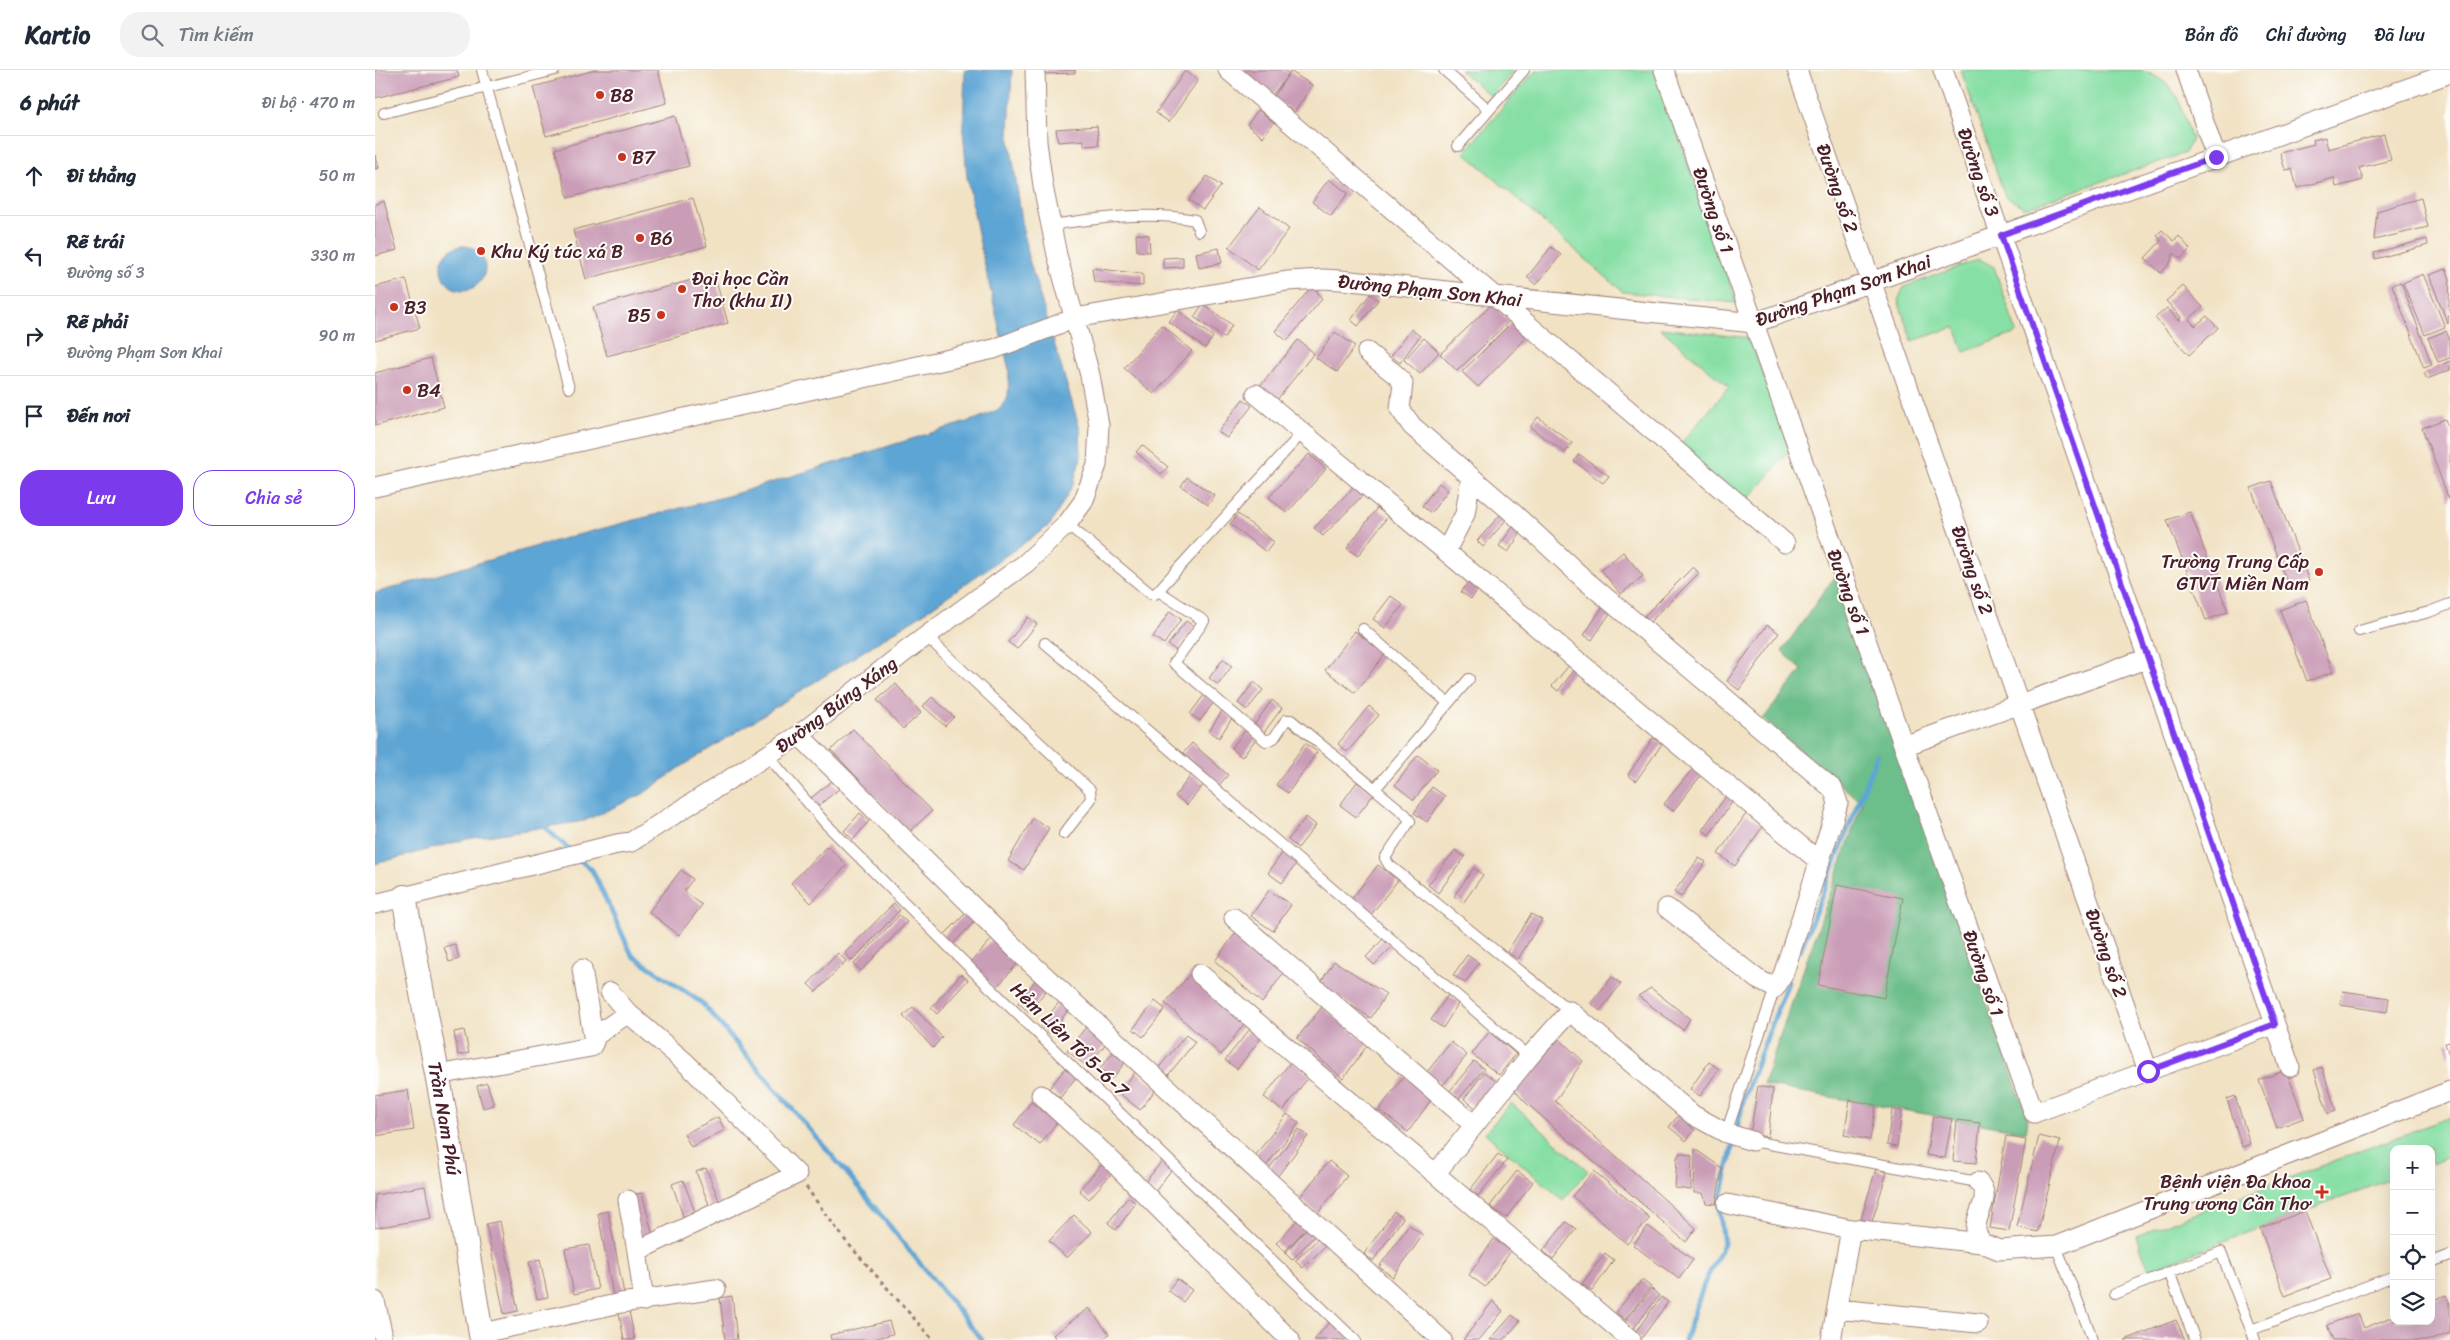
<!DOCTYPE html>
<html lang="vi">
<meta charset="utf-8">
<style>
:root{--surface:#fff;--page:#f2f2f3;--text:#1f2937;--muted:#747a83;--line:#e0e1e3;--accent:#7c3aed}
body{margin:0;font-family:Sriracha,sans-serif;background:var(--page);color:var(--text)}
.controls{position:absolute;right:15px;bottom:15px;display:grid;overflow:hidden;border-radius:10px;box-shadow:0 5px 20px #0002}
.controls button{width:45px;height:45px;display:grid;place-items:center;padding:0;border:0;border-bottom:1px solid var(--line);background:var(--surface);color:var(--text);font:25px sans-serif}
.stop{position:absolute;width:15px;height:15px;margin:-11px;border:4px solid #7c3aed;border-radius:50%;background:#fff}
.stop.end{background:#7c3aed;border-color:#fff;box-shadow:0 1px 5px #0008}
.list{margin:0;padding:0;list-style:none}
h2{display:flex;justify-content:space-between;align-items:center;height:65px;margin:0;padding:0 20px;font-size:21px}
h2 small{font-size:16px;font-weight:400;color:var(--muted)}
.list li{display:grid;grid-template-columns:32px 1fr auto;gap:15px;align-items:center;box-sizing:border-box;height:80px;padding:0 20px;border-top:1px solid var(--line)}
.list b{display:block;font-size:19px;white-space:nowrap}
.list p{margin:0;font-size:16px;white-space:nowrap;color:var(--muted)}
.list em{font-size:16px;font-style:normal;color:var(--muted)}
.actions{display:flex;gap:10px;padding:15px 20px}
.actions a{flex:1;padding:11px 0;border:1px solid var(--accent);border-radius:20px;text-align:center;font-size:18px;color:var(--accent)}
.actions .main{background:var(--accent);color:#fff}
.icon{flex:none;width:28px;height:28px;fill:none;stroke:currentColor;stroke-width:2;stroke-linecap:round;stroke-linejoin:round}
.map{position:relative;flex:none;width:2075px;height:1270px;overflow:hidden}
header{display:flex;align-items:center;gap:30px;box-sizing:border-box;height:70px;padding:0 25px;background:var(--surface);border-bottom:1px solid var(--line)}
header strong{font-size:24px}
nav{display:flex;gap:28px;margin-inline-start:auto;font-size:18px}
.search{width:350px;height:45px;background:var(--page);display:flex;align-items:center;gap:12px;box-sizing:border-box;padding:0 18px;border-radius:20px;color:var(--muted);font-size:19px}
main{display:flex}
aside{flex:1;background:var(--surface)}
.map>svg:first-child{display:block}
.green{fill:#86dfa4;stroke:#687f68}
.forest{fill:#6cbe8a;stroke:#5b6e5a}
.water{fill:#5da5d4;stroke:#546280}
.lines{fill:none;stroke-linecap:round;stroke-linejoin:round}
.stream{stroke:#5da5d4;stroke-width:5}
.building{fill:#ca9db7}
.service-casing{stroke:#9e8078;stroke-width:12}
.minor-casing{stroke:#9e8078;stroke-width:21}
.tertiary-casing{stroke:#9e8078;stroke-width:26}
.path{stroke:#9e8078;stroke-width:3;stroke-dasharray:4 4;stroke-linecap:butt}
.service{stroke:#fff;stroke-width:10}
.minor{stroke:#fff;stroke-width:19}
.tertiary{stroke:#fff;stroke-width:24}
.route{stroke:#7c3aed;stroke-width:6}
.poi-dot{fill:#c8321e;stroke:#fdfcf7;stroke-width:2}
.labels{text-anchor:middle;stroke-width:4;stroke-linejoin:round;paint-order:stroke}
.poi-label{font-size:19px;fill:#4a1f2b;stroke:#fdfcf7;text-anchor:start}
.street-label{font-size:19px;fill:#4a1f2b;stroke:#fdfcf7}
</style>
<header>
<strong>Kartio</strong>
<div class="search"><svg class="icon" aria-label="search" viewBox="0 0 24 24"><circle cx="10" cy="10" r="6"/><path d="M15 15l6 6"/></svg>Tìm kiếm</div>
<nav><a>Bản đồ</a><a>Chỉ đường</a><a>Đã lưu</a></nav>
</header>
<main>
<aside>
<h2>6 phút<small>Đi bộ · 470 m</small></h2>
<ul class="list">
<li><svg class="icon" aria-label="ahead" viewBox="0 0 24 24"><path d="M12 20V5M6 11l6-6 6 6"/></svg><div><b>Đi thẳng</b></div><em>50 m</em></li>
<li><svg class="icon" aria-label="left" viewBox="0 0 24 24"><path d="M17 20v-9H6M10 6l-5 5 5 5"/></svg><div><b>Rẽ trái</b><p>Đường số 3</p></div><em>330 m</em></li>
<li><svg class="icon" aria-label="right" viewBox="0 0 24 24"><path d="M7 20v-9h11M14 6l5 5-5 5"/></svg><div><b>Rẽ phải</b><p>Đường Phạm Sơn Khai</p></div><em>90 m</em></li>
<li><svg class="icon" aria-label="arrive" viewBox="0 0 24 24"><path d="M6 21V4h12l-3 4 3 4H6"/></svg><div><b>Đến nơi</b></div></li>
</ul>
<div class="actions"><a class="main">Lưu</a><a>Chia sẻ</a></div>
</aside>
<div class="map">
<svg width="2075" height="1270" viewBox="0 0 2075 1270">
<rect width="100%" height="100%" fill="#fdfcf7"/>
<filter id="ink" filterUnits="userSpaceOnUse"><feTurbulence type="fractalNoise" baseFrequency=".02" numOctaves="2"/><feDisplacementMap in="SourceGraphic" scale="10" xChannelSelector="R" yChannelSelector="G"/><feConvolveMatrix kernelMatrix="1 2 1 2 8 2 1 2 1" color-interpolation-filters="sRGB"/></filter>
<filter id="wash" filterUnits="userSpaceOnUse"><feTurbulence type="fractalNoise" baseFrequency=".0096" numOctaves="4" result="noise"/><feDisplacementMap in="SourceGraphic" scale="20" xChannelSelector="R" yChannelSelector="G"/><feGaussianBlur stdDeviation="1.12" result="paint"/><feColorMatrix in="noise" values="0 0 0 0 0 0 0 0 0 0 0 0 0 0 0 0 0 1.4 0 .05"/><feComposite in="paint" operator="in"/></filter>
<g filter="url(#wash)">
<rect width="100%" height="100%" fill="#f1e2c4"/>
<!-- green -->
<path class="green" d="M1085 0H1139L1117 27Z
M1161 0H1280L1362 233 1248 222 1089 82Z
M1586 0H1766C1805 14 1804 33 1817 69L1810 83 1650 138 1630 126Z
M1604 189 1619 197 1642 263 1589 282 1580 257 1537 271 1523 230 1529 217Z
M1285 258 1375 268 1415 380 1370 434 1303 377 1354 317Z
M1136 1033 1213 1101 1188 1130 1110 1063Z
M2075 1047V1087L2056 1094V1079H2019V1108L1774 1200 1761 1166Z"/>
<!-- forest -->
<path class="forest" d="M1460 506 1653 1049 1651 1062 1388 1015 1487 733 1388 649 1427 600 1407 581Z"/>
<!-- water -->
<path class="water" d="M590 0H637L634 65 652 183 705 359 706 387 698 415 675 455 544 546 306 697 268 724 209 751 92 769 0 794V523L183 470 356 425 601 349 625 339 633 326 634 300 606 179 592 107 588 59Z
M66 198a22 22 0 1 1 44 0a22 22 0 1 1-44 0Z"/>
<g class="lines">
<!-- stream -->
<path class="stream" d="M166 754 195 780
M203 788 217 800 257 885 327 933 471 1102 607 1270
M1425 881 1502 685
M1361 1062 1369 1028 1413 912
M1310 1270 1329 1214 1349 1174 1344 1136 1359 1070"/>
</g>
<g id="blocks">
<!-- building -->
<path class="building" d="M0 0H82L84 7 0 28Z
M220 0H283L292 33 171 66 158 17Z
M670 0H700V3L670 4Z
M859 0H909L914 4 895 28Z
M810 1 823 10 794 52 781 43Z
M915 1 937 15 920 42 898 28Z
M883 40 899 52 888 67 872 55Z
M300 46 314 96 193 128 180 79Z
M722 56 724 75 709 76V70L683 72 681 59Z
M2009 64 2016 90 1984 98 1988 110 1961 117 1959 108 1922 118 1917 99 1910 100 1905 83 1939 74 1938 70 1950 67 1953 79Z
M0 85 4 98 0 99Z
M832 106 846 116 828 140 814 130Z
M954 109 973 123 956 146 937 132Z
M318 128 332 176 211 209 198 160Z
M2046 128 2053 157 1999 170 2002 141Z
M9 131 22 180 0 186V134Z
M885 137 914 159 883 200 854 177Z
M1787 160 1799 171 1804 166 1815 179 1806 189 1799 183 1795 193 1786 203 1770 188 1786 171 1782 165Z
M761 164 774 165 775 182 762 181Z
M2052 169 2053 175 2000 189 1999 183Z
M1176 177 1186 185 1161 215 1152 207Z
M844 178 847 193 824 198 821 183Z
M808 187V197L788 198V188Z
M717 198 768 204V216L719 212Z
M2071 199 2075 209 2073 254 2054 205Z
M339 204 353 253 232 286 218 237Z
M2048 204 2070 257 2050 265 2028 213Z
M31 209 45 258 0 270V217Z
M2026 212 2057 295 2049 298 2017 215Z
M938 215 947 229 912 271 900 261Z
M1808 216 1828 237 1814 249 1820 256 1832 246 1843 258 1814 285 1780 248 1792 238 1804 251 1806 247 1791 231Z
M995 224 1003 230 983 256 976 250Z
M828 234 857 255 849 268 819 247Z
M1117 234 1134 251 1082 301 1065 284Z
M802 240 838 267 830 278 794 252Z
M1140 249 1155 264 1103 317 1087 302Z
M787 255 817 281 779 324 749 298Z
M1036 259 1045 266 1025 293 1016 286Z
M2071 261 2075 270V288L2063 292 2053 268Z
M960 262 980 276 962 302 941 288Z
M1049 268 1064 282 1045 304 1029 290Z
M923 270 939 283 898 335 881 321Z
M56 288 69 337 0 356V303Z
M2075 291V300L2052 309 2049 303Z
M868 329 877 336 852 368 843 362Z
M1163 347 1197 373 1190 383 1155 357Z
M2070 349 2075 363V432L2047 358Z
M767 375 793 397 786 404 761 382Z
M934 384 951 399 912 443 894 427Z
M1204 384 1234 406 1228 413 1199 391Z
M812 407 840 426 833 435 806 416Z
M1896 411 1934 511 1914 518 1876 418Z
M983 412 992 421 948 466 939 458Z
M1064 413 1073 420 1056 443 1047 436Z
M1002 438 1013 446 983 486 972 478Z
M1815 442 1853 542 1831 550 1792 450Z
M863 444 899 472 891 482 855 454Z
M1125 445 1131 450 1108 477 1102 471Z
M1140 454 1148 460 1133 482 1124 476Z
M1248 482 1268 506 1246 524 1226 500Z
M1318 497 1324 503 1275 552 1269 546Z
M1097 507 1107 514 1096 529 1086 522Z
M1016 526 1028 535 1010 558 998 549Z
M1931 530 1958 602 1932 611 1905 540Z
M1229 535 1237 540 1217 570 1209 565Z
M795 541 806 549 789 574 778 567Z
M653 547 662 554 642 579 633 572Z
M811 551 820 557 802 581 793 575Z
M1392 555 1404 563 1364 620 1352 611Z
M980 561 1010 584 980 623 950 600Z
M848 589 857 596 843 615 834 608Z
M1196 593 1201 598 1183 621 1177 616Z
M879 612 888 620 872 640 863 633Z
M521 614 546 643 528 659 502 630Z
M829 625 839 632 825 651 815 644Z
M557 627 579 647 570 656 548 636Z
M897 630 907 638 887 665 877 658Z
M994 636 1004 645 972 682 963 674Z
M847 641 857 648 844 668 834 661Z
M478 659 557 741 534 762 456 680Z
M870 661 881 669 867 687 856 678Z
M1278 668 1287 674 1261 711 1253 705Z
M817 673 853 705 844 715 808 683Z
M930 673 942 682 913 723 901 715Z
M1043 685 1062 700 1039 730 1020 715Z
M1319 697 1327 704 1298 741 1289 734Z
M817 704 829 714 812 735 800 726Z
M457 711 464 719 443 736 436 728Z
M982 712 999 724 981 747 965 735Z
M1057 717 1070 726 1052 752 1039 743Z
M1351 726 1358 731 1334 765 1327 760Z
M485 743 494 751 478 770 469 761Z
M1371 744 1388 756 1360 796 1343 784Z
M931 747 941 755 923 778 913 770Z
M658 748 674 758 649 800 633 791Z
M452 776 472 795 436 833 416 813Z
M1080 780 1090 787 1063 823 1053 815Z
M908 782 922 793 907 813 893 803Z
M1324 788 1331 792 1306 827 1299 822Z
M1003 795 1023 810 995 846 975 831Z
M1099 798 1108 805 1088 833 1079 826Z
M306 800 318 809 309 821 327 835 304 865 274 842Z
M1462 815 1528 828 1509 928 1443 915Z
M894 820 916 835 898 861 876 846Z
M519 833 525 840 477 891 470 883Z
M592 842 601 850 576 876 566 868Z
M1156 844 1167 850 1143 889 1132 882Z
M524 845 532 852 486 901 479 894Z
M865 857 909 902 887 933 840 891Z
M618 868 644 892 620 919 594 894Z
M1008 869 1017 877 999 895 991 887Z
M80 874 84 889 74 892 69 877Z
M463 883 471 891 441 922 433 914Z
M1092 885 1104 893 1090 913 1078 905Z
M959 891 1011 924 996 948 944 915Z
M817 902 871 951 846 985 790 933Z
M586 904 593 910 562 944 556 938Z
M1237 907 1246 914 1225 941 1216 933Z
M662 908 674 917 654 942 643 933Z
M1276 918 1315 949 1308 960 1263 926Z
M1968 921 2014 928 2012 942 1965 935Z
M1073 925 1084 932 1068 958 1056 950Z
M780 931 790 939 768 967 758 959Z
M684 932 694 939 675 964 666 956Z
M538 937 567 967 558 978 528 946Z
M947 937 993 974 968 1009 922 968Z
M714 953 734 969 713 997 692 981Z
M879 954 889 964 862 999 850 990Z
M89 960 94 983 83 985 79 962Z
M1114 962 1141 984 1124 1005 1097 984Z
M811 965 820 972 789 1010 780 1002Z
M1181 966 1208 991 1180 1031 1321 1158 1311 1172 1149 1031 1138 1018Z
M1076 972 1092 985 1068 1015 1052 1002Z
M2075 972V988L2070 973Z
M743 976 755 986 738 1008 725 999Z
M916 991 935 1005 908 1041 889 1027Z
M1099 991 1109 999 1083 1030 1074 1022Z
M1334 992 1344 999 1325 1026 1315 1019Z
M691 997 702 1006 685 1028 674 1019Z
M1947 997 1961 1041 1953 1044 1939 1000Z
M1911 1000 1929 1048 1902 1058 1884 1010Z
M761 1001 782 1018 765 1040 744 1023Z
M1109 1002 1122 1012 1102 1039 1089 1029Z
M1029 1006 1058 1027 1033 1062 1004 1040Z
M112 1013 119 1035 108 1038 102 1016Z
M1383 1016 1398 1019 1393 1067 1375 1064Z
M33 1020 39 1060 0 1066V1025Z
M1860 1026 1875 1074 1867 1077 1852 1029Z
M1475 1030 1501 1035 1495 1070 1469 1065Z
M656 1032 682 1052 665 1075 639 1055Z
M1517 1039 1527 1041 1522 1077 1512 1075Z
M912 1044 924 1053 891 1096 879 1087Z
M1303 1046 1320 1060 1311 1071 1294 1057Z
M1558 1046 1577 1049 1570 1088 1551 1085Z
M343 1047 350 1060 316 1077 309 1064Z
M1582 1050 1605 1053 1601 1093 1578 1091Z
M924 1059 933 1066 902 1107 893 1100Z
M1631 1066 1651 1070 1634 1161 1615 1158Z
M1664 1066 1685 1071 1663 1162 1642 1157Z
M1320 1079 1347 1098 1341 1134 1331 1133 1328 1123H1319Z
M1305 1083 1317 1086 1316 1120 1300 1118 1302 1088Z
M1123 1084 1132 1090 1103 1126 1095 1120Z
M789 1088 799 1096 780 1122 769 1114Z
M954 1091 972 1106 943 1143 924 1128Z
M727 1094 737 1103 714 1129 704 1120Z
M331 1098 345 1133 335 1137 321 1102Z
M1501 1099 1512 1102 1497 1152 1486 1149Z
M1142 1101 1158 1112 1131 1148 1115 1136Z
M1219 1101 1275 1148 1252 1174 1197 1126Z
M308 1110 320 1142 308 1146 297 1114Z
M50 1116 56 1148 0 1158V1125Z
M267 1123 278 1166 267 1168 256 1125Z
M753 1127 761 1133 741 1160 733 1153Z
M233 1141 249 1224 238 1226 223 1143Z
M1019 1141 1028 1148 998 1191 989 1184Z
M1930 1141 1956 1209 1910 1226 1885 1158Z
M699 1145 717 1162 692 1188 674 1171Z
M926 1146 935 1154 910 1181 901 1173Z
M125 1151 143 1241 129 1244 111 1154Z
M1191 1152 1201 1159 1178 1189 1168 1181Z
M935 1155 943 1162 917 1190 910 1183Z
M1034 1155 1048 1165 1018 1207 1004 1197Z
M1273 1156 1318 1190 1304 1209 1258 1175Z
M946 1166 953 1173 928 1198 920 1191Z
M1119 1169 1136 1181 1110 1217 1094 1205Z
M214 1175 223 1219 199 1224 190 1179Z
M1230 1183 1239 1190 1217 1221 1207 1214Z
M165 1189 173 1227 162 1229 154 1192Z
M802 1209 817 1220 808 1232 793 1220Z
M1267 1210 1276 1217 1250 1250 1241 1242Z
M1277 1219 1284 1226 1258 1259 1250 1252Z
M2071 1225 2075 1233V1263L2056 1270H1958L1952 1255 1983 1243 1989 1258 2019 1246V1251H2056V1231Z
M357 1226 362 1270H350L345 1228Z
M1286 1227 1293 1232 1266 1269 1259 1264Z
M1118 1231 1128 1241 1104 1270H1088Z
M714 1238 734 1264 726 1270H682L678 1265Z
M254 1241 260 1270H249L244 1243Z
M1137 1245 1145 1251 1129 1270H1115Z
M957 1249 975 1266 971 1270H939Z
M1801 1250 1810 1270H1750Z
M514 1251 518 1264 495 1270H456L455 1265Z"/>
</g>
</g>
<g filter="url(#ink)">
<use href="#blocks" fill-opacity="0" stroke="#9e8078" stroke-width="1"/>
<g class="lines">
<!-- service casing -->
<g class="service-casing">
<path id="service" d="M107 0 194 318
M1069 0 1114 40
M9 43 180 0
M1083 76 1149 0
M676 155C723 148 773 141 820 150L824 161
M692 454 776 524H780L928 362
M785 522 829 551 799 593 891 671 899 668 911 650H916L1000 719
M988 559 1073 633
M1984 561 2054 542 2075 534
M551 566 715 720 716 729 689 764
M670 573 1154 987
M1094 609 1000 719 1030 744 1035 751 1010 788 1014 795 1195 941
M393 686 451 754 601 904 980 1270
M1351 1063 1400 918
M1377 1071 1603 1112
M1681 1176 1718 1270
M2056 1192 2075 1185
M1794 1202 1820 1270
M1739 1224 1846 1182 1880 1270
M1876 1260 2019 1206"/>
</g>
<!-- minor casing -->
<g class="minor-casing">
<path id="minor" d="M853 0 1410 473
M1289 0 1659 1043 1900 954
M1422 0 1773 1001
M1568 0 1915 997
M1811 0 1841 87
M992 282 1021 305 1028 313 1025 339 1037 356 1138 443 1210 510 1458 719 1463 733 1461 740 1408 905 1400 918 1382 909 1292 838
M881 324 1445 792
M0 417 619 279 700 248 912 211 948 209 966 210 1379 253 1496 212 2075 3
M1071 481 1090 444 1096 407
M424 665 648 886 1067 1270
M1529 676 1773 588
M0 834 242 774 256 772 424 665 531 581 651 493 692 454 708 432 722 395 724 355 715 305 682 185 668 116 662 72 660 0
M859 848 1099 1055
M825 904 1256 1270
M235 922 253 943 311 993 422 1104 262 1181 269 1231
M219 967 253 943
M62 1005 216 977 219 972 207 899
M666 1025 732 1086 915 1270
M1061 1103 1154 987 1195 941 1318 1045 1351 1063 1377 1071
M1603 1112C1619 1128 1599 1143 1601 1161 1602 1165 1605 1169 1607 1173L1624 1180 1681 1176 2075 1021
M253 1130 262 1181
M1352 1134 1476 1159 1607 1173
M0 1231 7 1262
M1462 1239 1603 1253
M107 1263 246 1233 341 1219
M1456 1270 1476 1159"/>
</g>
<!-- tertiary casing -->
<g class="tertiary-casing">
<g id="tertiary">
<path id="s1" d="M29 827 69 1041 107 1270"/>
</g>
</g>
<!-- path -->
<path class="path" d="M431 1117 470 1170 558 1270"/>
<!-- service -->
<use href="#service" class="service"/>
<!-- minor -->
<use href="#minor" class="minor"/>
<!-- tertiary -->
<use href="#tertiary" class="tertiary"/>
</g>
</g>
<g class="lines" filter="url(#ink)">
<!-- route -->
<path class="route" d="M1773 1001 1900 954 1626 165 1841 87"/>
</g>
<!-- markers -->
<g class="poi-dot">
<circle cx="225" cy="25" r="5"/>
<circle cx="247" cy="87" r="5"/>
<circle cx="265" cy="168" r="5"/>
<circle cx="106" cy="181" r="5"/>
<circle cx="307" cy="219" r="5"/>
<circle cx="19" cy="237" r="5"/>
<circle cx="286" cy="245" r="5"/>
<circle cx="32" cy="320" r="5"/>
<circle cx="1944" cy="502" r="5"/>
<path d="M1944.5 1114.5h5v5h5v5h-5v5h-5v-5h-5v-5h5z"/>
</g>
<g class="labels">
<!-- poi labels -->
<g class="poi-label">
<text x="235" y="32">B8</text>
<text x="257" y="94">B7</text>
<text x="275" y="175">B6</text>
<text x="116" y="188">Khu Ký túc xá B</text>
<text x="317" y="215">Đại học Cần<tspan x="317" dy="22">Thơ (khu II)</tspan></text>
<text x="29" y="244">B3</text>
<text x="276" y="252" text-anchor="end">B5</text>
<text x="42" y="327">B4</text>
<text x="1934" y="498" text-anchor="end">Trường Trung Cấp<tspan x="1934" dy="22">GTVT Miền Nam</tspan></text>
<text x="1936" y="1118" text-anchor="end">Bệnh viện Đa khoa<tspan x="1936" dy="22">Trung ương Cần Thơ</tspan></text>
</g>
<!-- street labels -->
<g class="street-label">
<text transform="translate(1604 102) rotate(71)" y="7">Đường số 3</text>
<text transform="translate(1463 118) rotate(71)" y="7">Đường số 2</text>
<text transform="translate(1339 140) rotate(71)" y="7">Đường số 1</text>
<text transform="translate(1055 220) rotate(6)" y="7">Đường Phạm Sơn Khai</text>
<text transform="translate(1468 220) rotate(-19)" y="7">Đường Phạm Sơn Khai</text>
<text transform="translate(1598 500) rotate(71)" y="7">Đường số 2</text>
<text transform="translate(1474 522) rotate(70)" y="7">Đường số 1</text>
<text transform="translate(461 634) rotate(-37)" y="7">Đường Búng Xáng</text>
<text transform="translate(1732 883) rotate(71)" y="7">Đường số 2</text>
<text transform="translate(1609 903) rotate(71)" y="7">Đường số 1</text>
<text transform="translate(695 969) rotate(44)" y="7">Hẻm Liên Tổ 5-6-7</text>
<text dy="7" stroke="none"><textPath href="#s1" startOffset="225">Trần Nam Phú</textPath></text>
</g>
</g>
</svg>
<div class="controls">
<button>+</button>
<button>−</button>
<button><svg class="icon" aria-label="locate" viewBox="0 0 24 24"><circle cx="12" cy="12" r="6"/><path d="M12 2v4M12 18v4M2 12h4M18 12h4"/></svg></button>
<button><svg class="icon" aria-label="layers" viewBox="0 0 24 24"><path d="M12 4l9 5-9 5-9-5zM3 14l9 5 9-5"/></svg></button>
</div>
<div class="stop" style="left:1773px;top:1001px"></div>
<div class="stop end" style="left:1841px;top:87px"></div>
</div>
</main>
